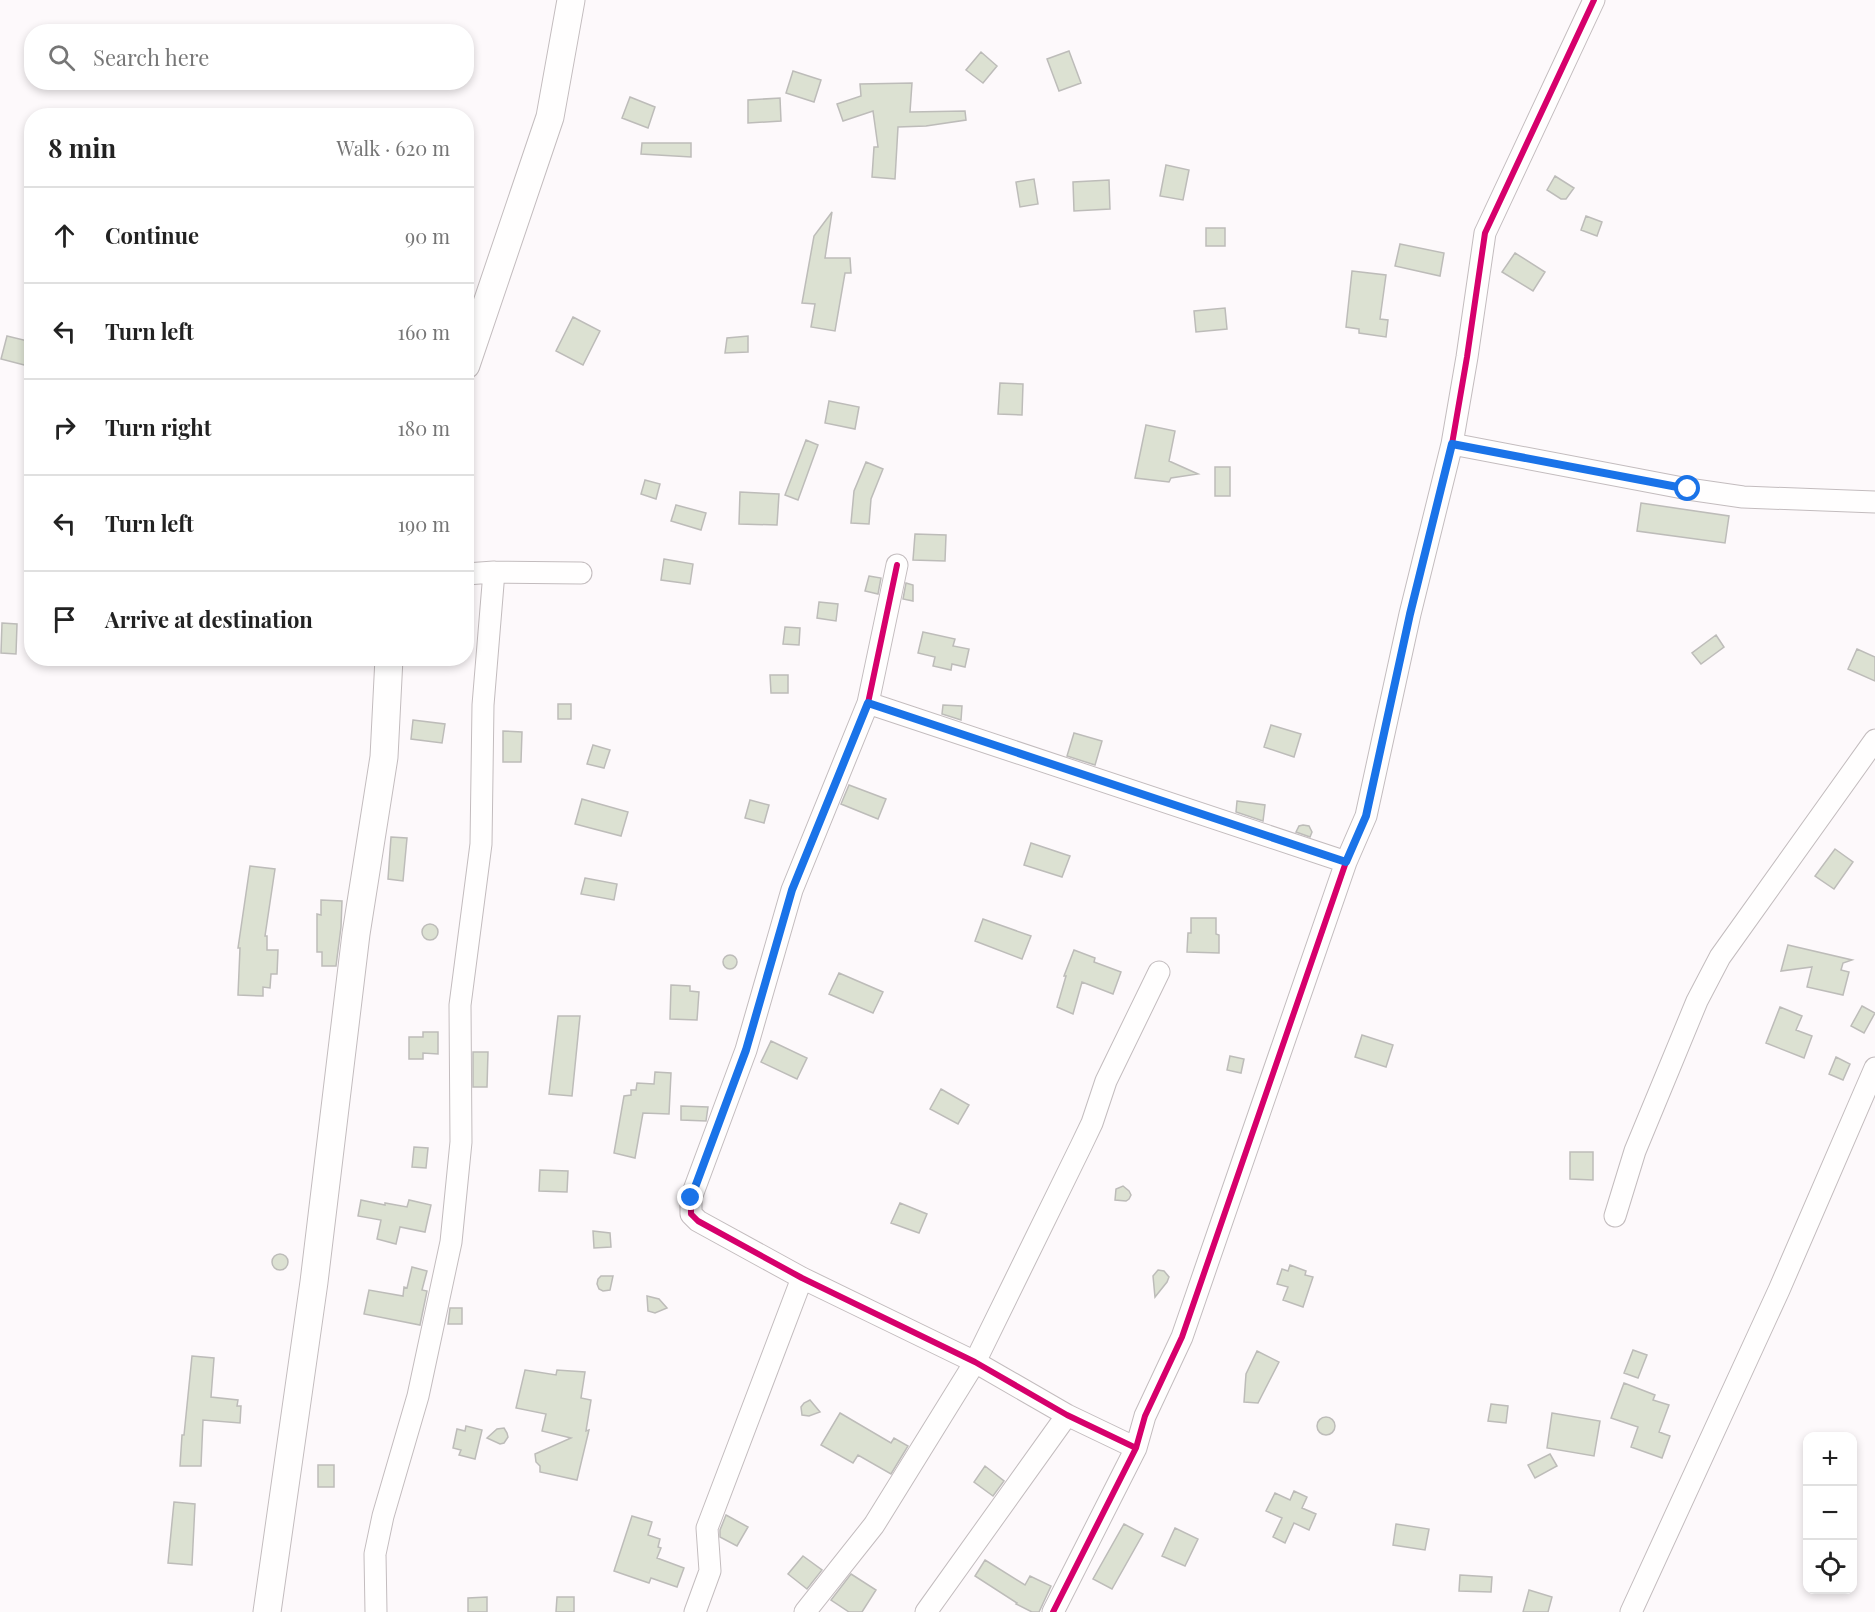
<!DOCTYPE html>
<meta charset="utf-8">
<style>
:root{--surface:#fff;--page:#f6f6f6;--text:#222;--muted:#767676;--line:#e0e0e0}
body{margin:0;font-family:"Playfair Display",serif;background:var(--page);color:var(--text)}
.controls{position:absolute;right:18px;bottom:18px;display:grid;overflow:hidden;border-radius:12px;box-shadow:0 3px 9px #0003}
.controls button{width:54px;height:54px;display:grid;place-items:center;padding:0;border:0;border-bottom:2px solid var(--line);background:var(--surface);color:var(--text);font:30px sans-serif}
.stop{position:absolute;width:18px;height:18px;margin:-14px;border:4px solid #1a73e8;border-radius:50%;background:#fff}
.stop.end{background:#1a73e8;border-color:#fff;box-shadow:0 2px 6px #0008}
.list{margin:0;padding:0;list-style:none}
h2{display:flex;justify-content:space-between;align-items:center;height:78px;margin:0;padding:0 24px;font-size:26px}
h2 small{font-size:20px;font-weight:400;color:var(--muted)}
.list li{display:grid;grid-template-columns:39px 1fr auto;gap:18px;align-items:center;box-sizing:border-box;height:96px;padding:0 24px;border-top:2px solid var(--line)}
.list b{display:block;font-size:22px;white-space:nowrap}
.list em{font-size:20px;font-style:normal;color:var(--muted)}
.icon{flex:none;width:33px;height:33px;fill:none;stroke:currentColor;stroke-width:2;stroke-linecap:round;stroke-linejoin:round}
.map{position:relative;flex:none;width:1875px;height:1612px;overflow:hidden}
.search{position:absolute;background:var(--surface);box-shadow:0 3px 9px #0003;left:24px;top:24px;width:450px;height:66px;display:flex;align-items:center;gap:15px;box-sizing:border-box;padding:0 21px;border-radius:24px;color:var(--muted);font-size:22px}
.panel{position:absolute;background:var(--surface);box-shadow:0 3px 9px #0003;left:24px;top:108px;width:450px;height:558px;border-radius:24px}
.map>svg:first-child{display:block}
.building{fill:#dce1d2;stroke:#bdbcb9;stroke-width:1.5}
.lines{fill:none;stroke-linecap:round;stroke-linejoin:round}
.minor-casing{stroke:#c3bcbe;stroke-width:23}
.tertiary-casing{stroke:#c3bcbe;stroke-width:29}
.minor{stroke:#fffefe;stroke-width:21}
.tertiary{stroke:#fffefe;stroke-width:27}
.cycleway-casing{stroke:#fff;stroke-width:10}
.cycleway{stroke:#d6006c;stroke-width:6}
.route{stroke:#1a73e8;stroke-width:8}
</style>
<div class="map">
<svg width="1875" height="1612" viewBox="0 0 1875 1612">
<rect width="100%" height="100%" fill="#fdf9fb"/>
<!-- building -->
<path class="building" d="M1069 51 1081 83 1059 91 1047 59Z
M981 52 997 66 983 83 966 70Z
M793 71 821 80 814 102 786 93Z
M912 83 910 112 965 111 966 120 926 126 898 127 895 179 872 177 874 147H878L873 111 843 121 837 104 861 96 860 84Z
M630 97 655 107 648 128 622 118Z
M780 98 781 121 748 123V100Z
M642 143H691V157L641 154Z
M1166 165 1189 170 1183 200 1160 196Z
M1555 176 1574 188 1566 199H1561L1547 190Z
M1034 179 1038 204 1020 207 1016 182Z
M1109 180 1110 209 1074 211 1073 182Z
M832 212 825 258H850L851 273H845L835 331 811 327 815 304 802 303 814 236Z
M1586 216 1602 222 1597 236 1581 230Z
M1206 228H1225V246H1206Z
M1400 244 1444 253 1440 276 1395 266Z
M1515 253 1545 272 1533 291 1502 272Z
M1352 271 1386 275 1380 319 1388 320 1386 337 1359 333V329L1346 327Z
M1225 308 1227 329 1196 332 1194 311Z
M573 317 600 331 583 365 556 351Z
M7 336 32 342V367L1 359Z
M748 336V352L725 353 727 338Z
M1000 383 1023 384 1022 415 998 414Z
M829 401 859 407 855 429 825 423Z
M1146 425 1175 431 1169 461 1198 474 1171 478 1169 482 1135 478Z
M806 440 818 445 798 500 785 495Z
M866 462 883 469 871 499 869 524 851 523 854 491Z
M1215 467H1230V496H1215Z
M645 480 660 484 656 499 641 494Z
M740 492 779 494 777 525 739 524Z
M1641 503 1729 516 1725 543 1637 531Z
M676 505 706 513 701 530 671 521Z
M915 534 946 535 945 561 913 560Z
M664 559 693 564 690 584 661 580Z
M869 576 881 578 878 594 865 591Z
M906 583 913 585V601L903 599Z
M819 602 838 604 836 621 817 618Z
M2 623 17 624 16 654 1 653Z
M785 627 800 628 799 645 783 644Z
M923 632 955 639 953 646 969 649 965 667 952 664 951 670 933 666 935 657 918 653Z
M1716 635 1724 647 1701 664 1692 653Z
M1857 649 1875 657V681L1848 669Z
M770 675H788V693H771Z
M558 704H571V719H558Z
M943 705 962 706 961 720 942 714Z
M413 720 445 724 442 743 411 739Z
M1271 725 1301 734 1294 757 1264 747Z
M503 731 522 732 521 762H503Z
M1074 733 1102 741 1095 765 1067 756Z
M593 745 610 750 604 768 587 764Z
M849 785 886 799 878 819 841 804Z
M582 799 628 812 621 836 575 824Z
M750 800 769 805 764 823 745 818Z
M1237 801 1265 805 1263 821 1236 812Z
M1303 825 1309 826 1312 832 1310 837 1296 832 1299 826Z
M391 837 407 838 403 881 388 879Z
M1031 843 1070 856 1062 877 1024 865Z
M1835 849 1853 862 1834 889 1815 876Z
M250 866 275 869 265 936H267V950H278L277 974H271L270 988 263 987V996L238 995 240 948H238Z
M585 878 617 884 614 900 581 894Z
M321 900 342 901 341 927 336 966H322V952H317V914L321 915Z
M1191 918H1216V934L1219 935V953L1187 952 1188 933H1191Z
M983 919 1031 936 1022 959 975 941Z
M422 932a8 8 0 1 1 16 0a8 8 0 1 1-16 0Z
M1788 945 1852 960 1843 963 1841 970 1849 972 1843 995 1807 987 1812 967 1781 971Z
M1074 950 1095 958 1094 962 1121 972 1113 994 1082 982 1073 1014 1057 1007 1066 976H1064Z
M723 962a7 7 0 1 1 14 0a7 7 0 1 1-14 0Z
M839 973 883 992 873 1013 829 994Z
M671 985 690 986V991L699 992 697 1020 670 1019Z
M1862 1006 1875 1013 1864 1033 1851 1026Z
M1780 1007 1802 1016 1796 1030 1812 1036 1804 1058 1766 1043Z
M558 1016H580L572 1096 549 1094Z
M423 1032H438V1054L423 1053V1059H409V1037H423Z
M1362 1035 1393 1045 1386 1067 1355 1057Z
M771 1041 807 1058 797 1079 761 1062Z
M473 1052H488L487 1087H473Z
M1230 1056 1244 1059 1241 1073 1227 1070Z
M1836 1057 1850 1064 1843 1080 1829 1074Z
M655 1072 671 1073 669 1114 643 1113 635 1158 614 1153 624 1096 631 1095V1090H636L637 1083 654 1084Z
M941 1089 969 1105 958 1124 930 1109Z
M681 1106 708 1107 706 1121 681 1120Z
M414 1147 428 1148 426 1168 412 1167Z
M1570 1152H1593V1180L1570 1179Z
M540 1170 568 1171 567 1192 539 1191Z
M1123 1186 1129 1191 1131 1195 1129 1199 1126 1201 1115 1200 1116 1189Z
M361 1200 385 1205V1203L407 1207 409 1200 431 1205 425 1232 400 1227 396 1244 377 1239 381 1220 358 1216Z
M900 1203 927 1214 919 1233 891 1223Z
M593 1231 610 1233 611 1247 594 1248Z
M272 1262a8 8 0 1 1 16 0a8 8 0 1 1-16 0Z
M1290 1265 1306 1271 1305 1275 1313 1277 1303 1307 1283 1300 1288 1287 1277 1284 1282 1269 1288 1271Z
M412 1267 427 1271 422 1290 427 1291 420 1325 364 1314 369 1290 403 1296 404 1287 407 1288Z
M1158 1270 1164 1271 1169 1277 1167 1282 1155 1297 1153 1276Z
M601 1276H613L610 1290 603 1291 599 1289 597 1284 598 1279Z
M647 1296 659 1299 667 1308 655 1313 648 1311Z
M450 1308H462V1324H448Z
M1633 1350 1647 1355 1638 1378 1624 1373Z
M1257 1351 1279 1362 1258 1403 1244 1402 1246 1374Z
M192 1356 214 1358 211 1397 238 1400 237 1406H241L240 1423 203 1420 201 1466H180L182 1435H184Z
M525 1370 556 1375 557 1370 585 1372 581 1398 591 1400 586 1431 589 1430 577 1480 540 1472V1466L536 1462 535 1454 571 1438 542 1431 546 1414 516 1408Z
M1624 1383 1655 1395 1653 1400 1669 1405 1659 1432 1670 1436 1662 1458 1631 1447 1638 1427 1611 1418Z
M810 1400 820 1412 809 1416 802 1415 801 1407 804 1403Z
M1491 1404 1508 1406 1506 1423 1488 1421Z
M840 1413 891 1443 894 1438 908 1446 891 1474 858 1455 853 1463 821 1445Z
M1552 1413 1600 1421 1594 1456 1547 1448Z
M1317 1426a9 9 0 1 1 18 0a9 9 0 1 1-18 0Z
M466 1426 482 1430 475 1459 459 1455 461 1450 453 1448 457 1429 465 1431Z
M504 1428 507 1433 508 1437 504 1443 500 1444 487 1438 497 1429Z
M1550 1454 1557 1466 1535 1478 1528 1465Z
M318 1465H334V1487H318Z
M985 1466 1004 1481 993 1496 974 1482Z
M1294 1491 1307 1497 1302 1508 1316 1514 1309 1530 1294 1523 1285 1543 1273 1537 1282 1518 1266 1511 1275 1493 1290 1500Z
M174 1502 195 1504 192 1565 168 1563Z
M726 1515 748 1527 737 1546 720 1537V1530Z
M632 1516 652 1522 648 1535 660 1539 658 1547 661 1548 657 1558 684 1568 677 1587 651 1578 649 1583 614 1571Z
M1124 1524 1143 1534 1112 1589 1093 1579Z
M1396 1524 1429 1529 1425 1550 1393 1545Z
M1175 1528 1198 1539 1185 1566 1162 1556Z
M803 1556 822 1570 807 1589 788 1574Z
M985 1560 1025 1585 1030 1576 1051 1586 1039 1612H1032L1016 1604 1017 1603 975 1576Z
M851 1574 876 1590 862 1612H849L831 1600Z
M1460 1575 1492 1577 1491 1592 1459 1591Z
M1529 1590 1552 1597 1548 1612H1523Z
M487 1597V1612H468V1598Z
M557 1597H574V1612H556Z"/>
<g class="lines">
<!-- minor casing -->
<g class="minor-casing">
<path id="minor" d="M1452 444 1688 489 1743 497 1875 502
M897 565 868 703 792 890 746 1050 691 1198V1214L698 1221 802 1278 975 1362 1067 1415 1136 1448
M466 574 494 572 581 573
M868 703 1346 862
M1615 1216 1635 1151 1697 1001 1720 957 1875 740
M376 1612 375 1554 383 1516 418 1396 451 1242 461 1142 460 1005 481 844 483 705 494 572
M695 1612 710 1571 707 1528 802 1278
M805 1612 874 1525 975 1362 1081 1146 1092 1123 1106 1081 1159 972
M926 1612 1067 1415
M1053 1612 1136 1448 1145 1416 1182 1337 1346 862 1366 816 1410 614 1452 444 1467 357 1485 233 1594 0
M1631 1612 1779 1290 1875 1068"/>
</g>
<!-- tertiary casing -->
<g class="tertiary-casing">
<path id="tertiary" d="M466 365 550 117 571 0
M267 1612 314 1282 356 934 384 757 389 658"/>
</g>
<!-- minor -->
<use href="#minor" class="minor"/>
<!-- tertiary -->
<use href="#tertiary" class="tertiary"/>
<!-- cycleway casing -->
<g class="cycleway-casing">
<path id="cycleway" d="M897 565 868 703 792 890 746 1050 691 1198V1214L698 1221 802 1278 975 1362 1067 1415 1136 1448
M1053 1612 1136 1448 1145 1416 1182 1337 1346 862 1366 816 1410 614 1452 444 1467 357 1485 233 1594 0"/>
</g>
<!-- cycleway -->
<use href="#cycleway" class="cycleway"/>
</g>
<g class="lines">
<!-- route -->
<path class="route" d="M691 1198 746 1050 792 890 868 703 1346 862 1366 816 1410 614 1452 444 1688 489"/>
</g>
</svg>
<div class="controls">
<button>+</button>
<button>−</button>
<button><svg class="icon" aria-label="locate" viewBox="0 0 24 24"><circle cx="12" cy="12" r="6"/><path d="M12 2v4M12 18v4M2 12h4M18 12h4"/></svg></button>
</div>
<div class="stop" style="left:1688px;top:489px"></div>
<div class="stop end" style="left:691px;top:1198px"></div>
<div class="search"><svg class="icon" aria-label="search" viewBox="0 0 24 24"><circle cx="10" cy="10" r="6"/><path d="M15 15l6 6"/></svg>Search here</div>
<section class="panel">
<h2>8 min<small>Walk · 620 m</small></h2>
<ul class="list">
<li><svg class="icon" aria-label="ahead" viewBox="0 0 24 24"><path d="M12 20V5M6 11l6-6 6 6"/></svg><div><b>Continue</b></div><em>90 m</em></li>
<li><svg class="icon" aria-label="left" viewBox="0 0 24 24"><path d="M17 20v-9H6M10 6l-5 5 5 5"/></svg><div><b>Turn left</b></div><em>160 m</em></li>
<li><svg class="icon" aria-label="right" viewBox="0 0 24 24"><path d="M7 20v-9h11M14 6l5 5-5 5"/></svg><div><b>Turn right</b></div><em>180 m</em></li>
<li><svg class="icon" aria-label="left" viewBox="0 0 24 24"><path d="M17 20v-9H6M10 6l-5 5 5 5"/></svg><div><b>Turn left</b></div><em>190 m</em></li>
<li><svg class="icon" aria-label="arrive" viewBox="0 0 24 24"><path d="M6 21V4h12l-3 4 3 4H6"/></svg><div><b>Arrive at destination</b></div></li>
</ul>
</section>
</div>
